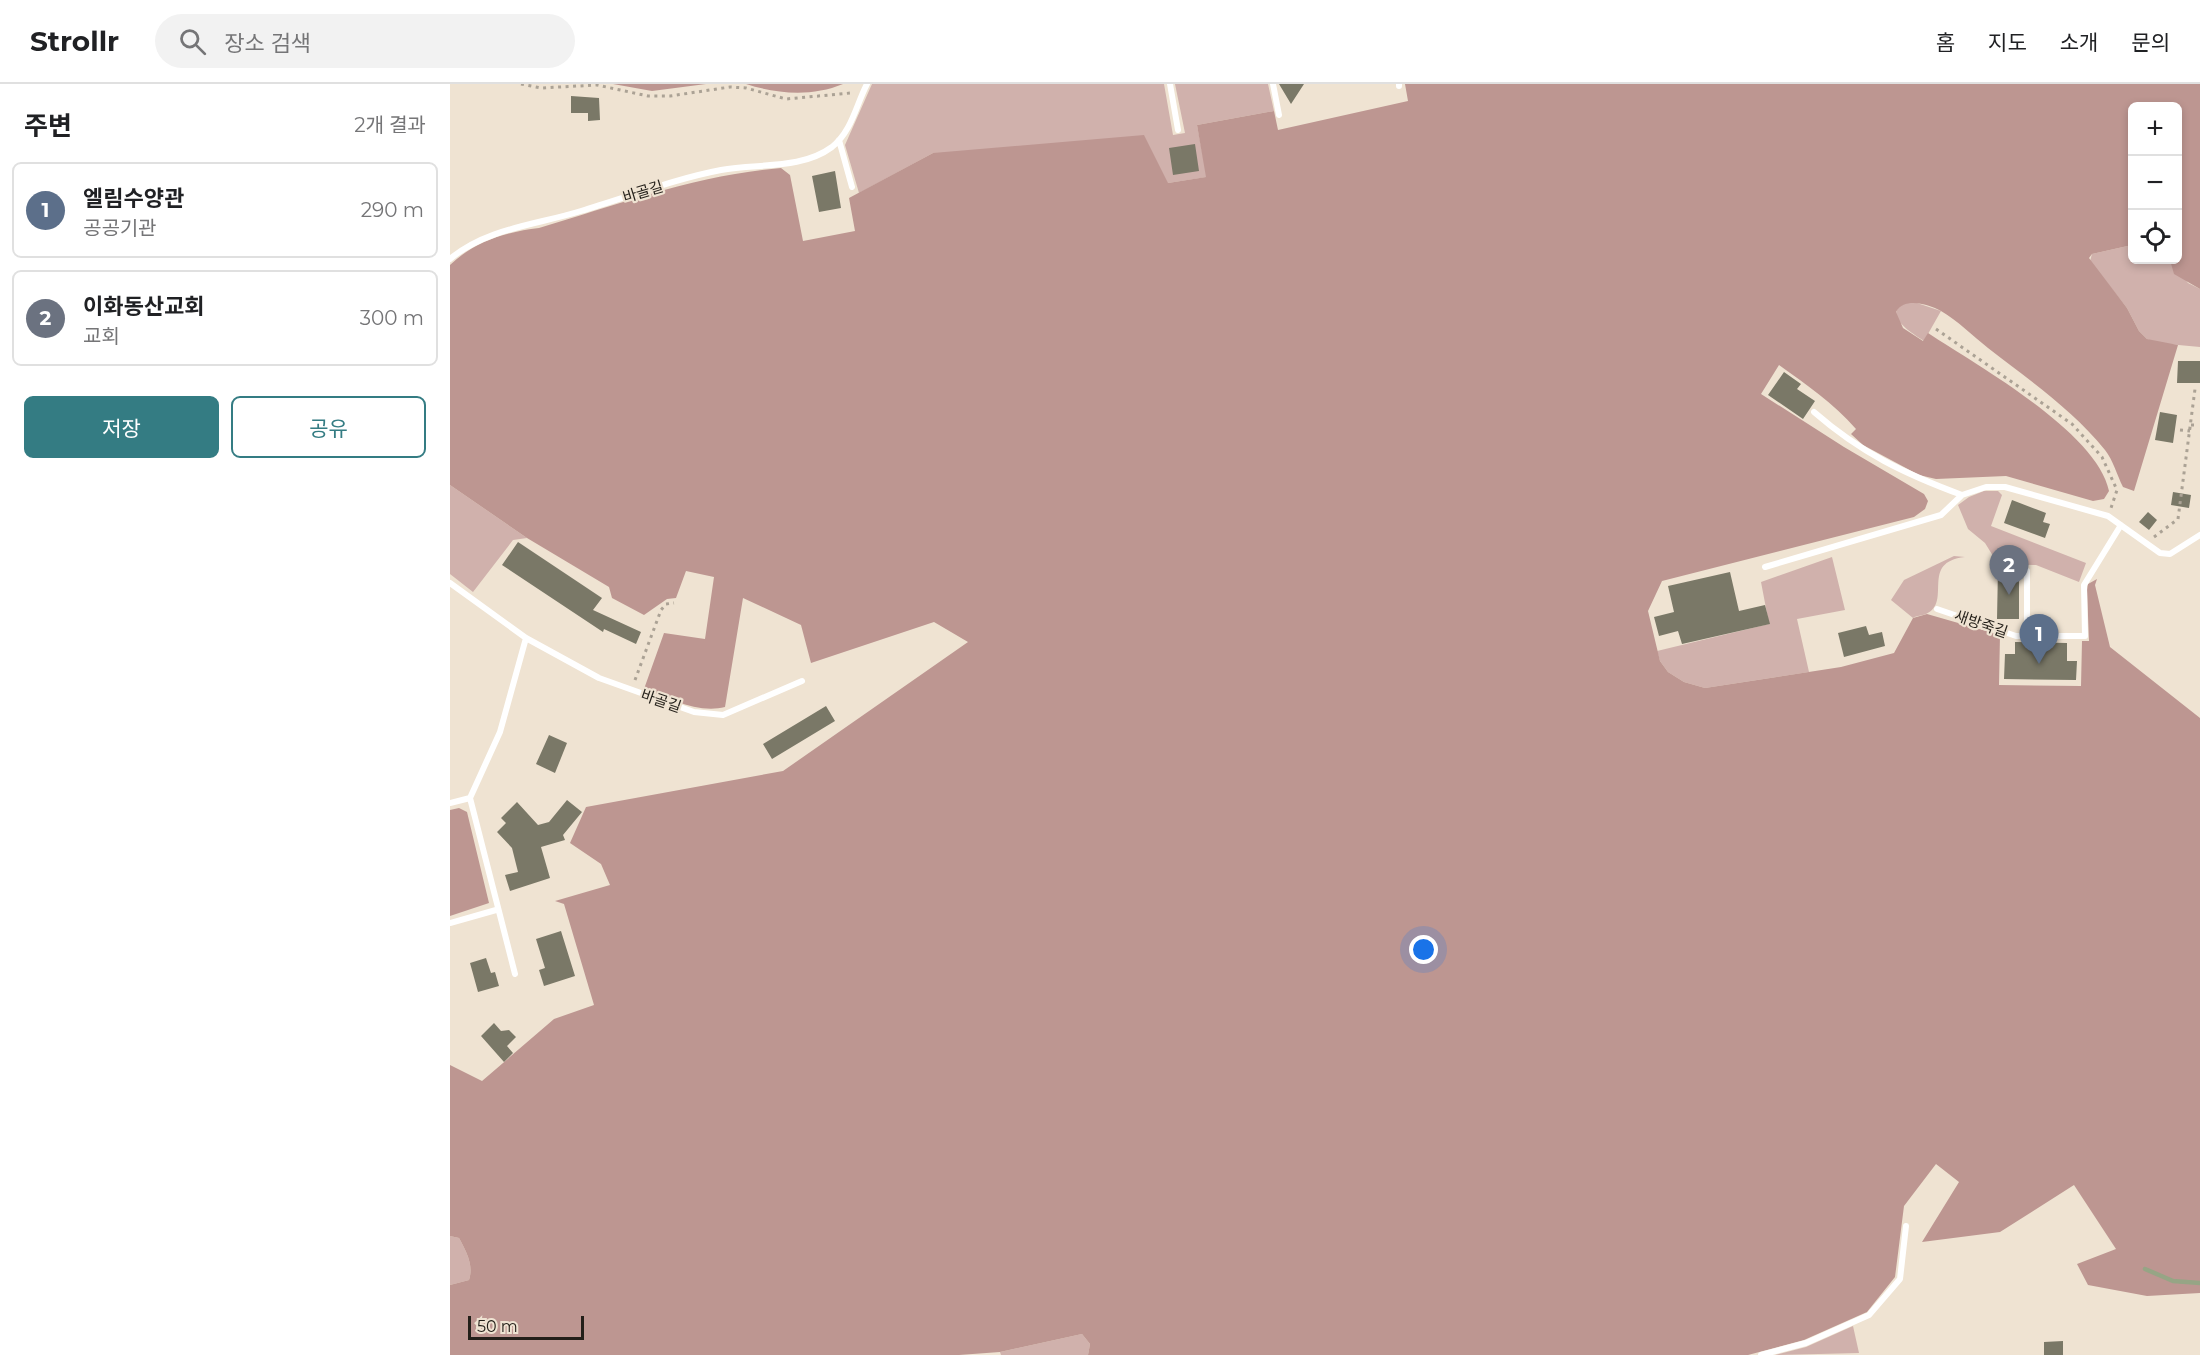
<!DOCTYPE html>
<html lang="ko">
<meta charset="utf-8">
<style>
:root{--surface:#fff;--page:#f2f2f2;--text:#202124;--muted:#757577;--line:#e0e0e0;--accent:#347c83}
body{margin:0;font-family:Montserrat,"Noto Sans KR",sans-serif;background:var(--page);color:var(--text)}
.controls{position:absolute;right:18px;top:18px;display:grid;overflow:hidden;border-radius:9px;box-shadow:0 3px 9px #0003}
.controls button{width:54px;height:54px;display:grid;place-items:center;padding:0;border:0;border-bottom:2px solid var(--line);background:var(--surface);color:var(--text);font:30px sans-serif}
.scale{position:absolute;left:18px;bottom:15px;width:116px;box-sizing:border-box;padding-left:6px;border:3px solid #231f19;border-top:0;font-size:16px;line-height:21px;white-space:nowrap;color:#231f19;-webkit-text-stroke:4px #efe3d2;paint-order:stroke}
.you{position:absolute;left:974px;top:866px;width:21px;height:21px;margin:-15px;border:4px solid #fff;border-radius:50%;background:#1a73e8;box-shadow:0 0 0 9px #1a73e833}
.badge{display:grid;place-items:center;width:39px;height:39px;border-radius:50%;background:var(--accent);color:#fff;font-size:20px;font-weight:700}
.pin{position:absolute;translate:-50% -50px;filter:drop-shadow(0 2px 3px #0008)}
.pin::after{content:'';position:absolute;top:32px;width:21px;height:18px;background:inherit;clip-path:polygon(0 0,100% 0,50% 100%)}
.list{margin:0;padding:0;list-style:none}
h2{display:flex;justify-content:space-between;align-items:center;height:78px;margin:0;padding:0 24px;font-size:26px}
h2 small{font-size:20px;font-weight:400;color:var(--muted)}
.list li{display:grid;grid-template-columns:39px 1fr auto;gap:18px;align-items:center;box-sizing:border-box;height:96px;margin:0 12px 12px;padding:0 12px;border:2px solid var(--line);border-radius:9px}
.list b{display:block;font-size:22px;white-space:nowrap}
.list p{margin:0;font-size:20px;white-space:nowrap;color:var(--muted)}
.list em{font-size:20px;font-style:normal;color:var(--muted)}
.actions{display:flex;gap:12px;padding:18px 24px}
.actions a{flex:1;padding:14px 0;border:2px solid var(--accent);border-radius:9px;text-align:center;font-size:21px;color:var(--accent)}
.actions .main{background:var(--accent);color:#fff}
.icon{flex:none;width:33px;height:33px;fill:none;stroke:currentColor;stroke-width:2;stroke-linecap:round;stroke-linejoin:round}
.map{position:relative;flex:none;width:1750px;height:1271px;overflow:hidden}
header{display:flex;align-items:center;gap:36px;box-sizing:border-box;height:84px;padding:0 30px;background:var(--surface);border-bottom:2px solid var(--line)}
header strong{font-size:28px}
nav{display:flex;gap:33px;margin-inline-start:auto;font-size:21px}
.search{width:420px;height:54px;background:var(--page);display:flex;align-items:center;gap:15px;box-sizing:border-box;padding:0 21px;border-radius:33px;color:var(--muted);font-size:22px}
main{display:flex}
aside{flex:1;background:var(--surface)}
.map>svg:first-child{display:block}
.green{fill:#d0b1ac}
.forest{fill:#bd9691}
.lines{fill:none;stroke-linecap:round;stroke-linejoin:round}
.stream{stroke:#96a585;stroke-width:4.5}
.building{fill:#7a7867}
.path{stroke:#aba295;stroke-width:3;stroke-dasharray:3 4.5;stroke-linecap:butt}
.lane{stroke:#fff;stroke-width:6}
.labels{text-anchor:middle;stroke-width:4.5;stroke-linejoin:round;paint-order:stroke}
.street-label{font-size:15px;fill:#231f19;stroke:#efe3d2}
</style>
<header>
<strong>Strollr</strong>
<div class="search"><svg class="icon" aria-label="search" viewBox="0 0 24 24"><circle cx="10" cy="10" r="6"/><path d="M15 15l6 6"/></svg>장소 검색</div>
<nav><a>홈</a><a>지도</a><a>소개</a><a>문의</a></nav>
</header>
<main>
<aside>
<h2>주변<small>2개 결과</small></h2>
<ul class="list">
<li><span class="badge" style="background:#5c6f8a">1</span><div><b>엘림수양관</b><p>공공기관</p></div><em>290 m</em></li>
<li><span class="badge" style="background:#6b7280">2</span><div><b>이화동산교회</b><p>교회</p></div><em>300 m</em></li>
</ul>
<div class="actions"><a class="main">저장</a><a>공유</a></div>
</aside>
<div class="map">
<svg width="1750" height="1271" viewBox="0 0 1750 1271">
<rect width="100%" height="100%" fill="#efe3d2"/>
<!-- green -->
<path class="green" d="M422 0H714L723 51 735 49 725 0H818L824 27 747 41 757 93 718 99 483 69 409 109 395 61Z
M1682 161V176H1720L1738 199 1750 205V263L1707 259 1697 255 1689 247 1677 224 1640 177 1642 170Z
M1456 219H1467L1491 227 1474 257C1462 249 1430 230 1456 219Z
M0 401 77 454 63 456 23 508 0 490Z
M1534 407H1548L1552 411 1541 442 1636 479 1629 498 1586 481 1548 480 1535 459 1518 445 1508 421 1519 413Z
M1504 472 1515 473C1469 478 1503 518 1476 530 1472 532 1467 531 1463 534L1441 516 1454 496Z
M1382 473 1395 526 1347 535 1359 588 1255 604 1234 598 1218 588 1210 577 1207 567 1319 540 1311 498Z
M0 1152 9 1154C16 1167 24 1181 19 1196L0 1201Z
M1403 1242 1409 1269 1325 1271 1356 1263Z
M632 1250 640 1260 638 1271H551L550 1268Z"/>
<!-- forest -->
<path class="forest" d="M163 0H256L202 7Z
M296 0H393C362 13 327 10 296 0Z
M955 0H1750V205L1724 190 1720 176H1728V22H1682V161L1642 170 1639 174 1677 224 1689 247 1697 255 1728 261 1684 407 1673 403C1667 391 1663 376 1655 366 1623 326 1578 295 1538 264 1523 252 1507 236 1491 227 1478 220 1454 213 1446 228L1453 244 1473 257 1478 249C1528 282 1647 348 1659 407L1654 415 1643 417 1556 392 1486 395 1469 391 1413 361 1401 350 1406 345C1383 319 1357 301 1329 281L1311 310 1394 363 1474 410 1478 417 1475 425 1464 433 1212 497 1198 527 1210 577 1218 588 1234 598 1255 604 1391 583 1444 569 1463 534 1477 530 1550 551 1549 601 1631 602 1632 557H1639L1637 506 1638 500 1647 495 1645 501 1660 563 1750 634V1209L1697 1212 1638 1201 1627 1180 1666 1165 1624 1101 1550 1148 1472 1158 1509 1098 1486 1080 1454 1122 1445 1193 1417 1228 1354 1256 1298 1271H638L640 1260 632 1250 550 1268 509 1271H0V1201L19 1196C24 1181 16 1167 9 1154L0 1152V981L32 997 104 935 144 921 114 820 105 817 160 801 151 780 120 759 136 723 333 687 518 558 484 538 361 579 351 541 293 514 275 623C248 630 219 614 194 605L214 549 255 555 264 493 236 487 226 514 217 515 194 531 162 514 159 503 77 454 0 401V181C25 157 56 148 89 144 169 120 247 91 331 84L340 91 353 157 405 147 399 114 483 69 694 51 718 99 756 93 747 41 824 27 828 46 958 17Z
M9 724 17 728 39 819 0 832V726Z"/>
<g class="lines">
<!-- stream -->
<path class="stream" d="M1695 1185 1723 1197 1750 1199"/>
</g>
<!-- building -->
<path class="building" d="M829 0H854L841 20Z
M121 12 149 14 150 36 138 37V29H121Z
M745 60 749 87 723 91 719 64Z
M385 87 391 124 369 128 362 92Z
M1728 277H1750V299H1727Z
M1334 288 1351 300 1347 305 1365 317 1353 335 1318 311Z
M1710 328 1727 331 1723 359 1705 356Z
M1723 408 1741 411 1739 424 1721 421Z
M1562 416 1596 429 1593 438 1600 440 1595 454 1554 439Z
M1698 428 1707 436 1699 446 1689 438Z
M68 458 152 514 143 526 191 548 186 560 154 545 153 548 52 481Z
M1548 485 1569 486V535H1547Z
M1280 488 1289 527 1315 521 1320 540 1232 560 1228 547 1209 552 1204 533 1224 528 1218 502Z
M1416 542 1419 551 1432 548 1435 562 1394 573 1388 549Z
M1565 558 1617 559V577H1627L1626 596 1554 595 1555 570H1565Z
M376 622 385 637 322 675 313 660Z
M99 651 117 659 105 689 86 680Z
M117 716 132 728 113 751 115 756 91 763 100 794 60 807 55 791 68 788 62 764 47 748 56 739 51 734 67 718 88 741 99 738Z
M111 847 125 892 94 902 89 886 95 884 86 855Z
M36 874 41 889 45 888 49 902 28 908 20 879Z
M44 939 51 947 59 946 66 953 57 962 63 969 54 978 31 952Z
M1613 1257V1271H1594V1258Z"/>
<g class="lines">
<!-- path -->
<path class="path" d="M71 0 91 4 147 1 198 12H220L280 3 296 4 336 15 401 9
M1486 245 1622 340 1652 373 1667 406 1661 424
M1741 341H1748
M1730 346 1740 347
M1704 453 1728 435 1745 305
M185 596 211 526 216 520 224 519"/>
<!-- lane -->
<path class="lane" d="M720 0 728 46
M823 0 829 31
M949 0V2
M389 56 402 103
M0 175C37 144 86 141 131 127 178 113 224 95 271 86 307 79 351 86 382 63 402 47 406 21 417 0
M1364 328C1411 369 1455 390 1512 411
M1315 483 1491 431 1512 411 1536 403H1555L1658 432 1710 469 1720 470 1750 451
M1577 487V552
M0 499 76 554 149 594 244 628 273 631 352 597
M1487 525 1566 552H1635L1634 501 1671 441
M0 719 20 714
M0 839 46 826
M65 890 20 714 50 648 76 554
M1311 1271 1356 1259 1419 1231 1450 1195 1456 1142"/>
</g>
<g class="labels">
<!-- street labels -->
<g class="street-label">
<text transform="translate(193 108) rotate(-17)" y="5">바골길</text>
<text transform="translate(1531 540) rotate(19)" y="5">새방죽길</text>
<text transform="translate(211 617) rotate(19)" y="5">바골길</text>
</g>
</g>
</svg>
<div class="controls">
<button>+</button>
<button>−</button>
<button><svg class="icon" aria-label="locate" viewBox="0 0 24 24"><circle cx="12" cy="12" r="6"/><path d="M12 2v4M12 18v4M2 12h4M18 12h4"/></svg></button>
</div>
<div class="scale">50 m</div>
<div class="you"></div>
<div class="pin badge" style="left:1589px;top:580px;background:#5c6f8a">1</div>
<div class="pin badge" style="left:1559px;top:511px;background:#6b7280">2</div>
</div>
</main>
